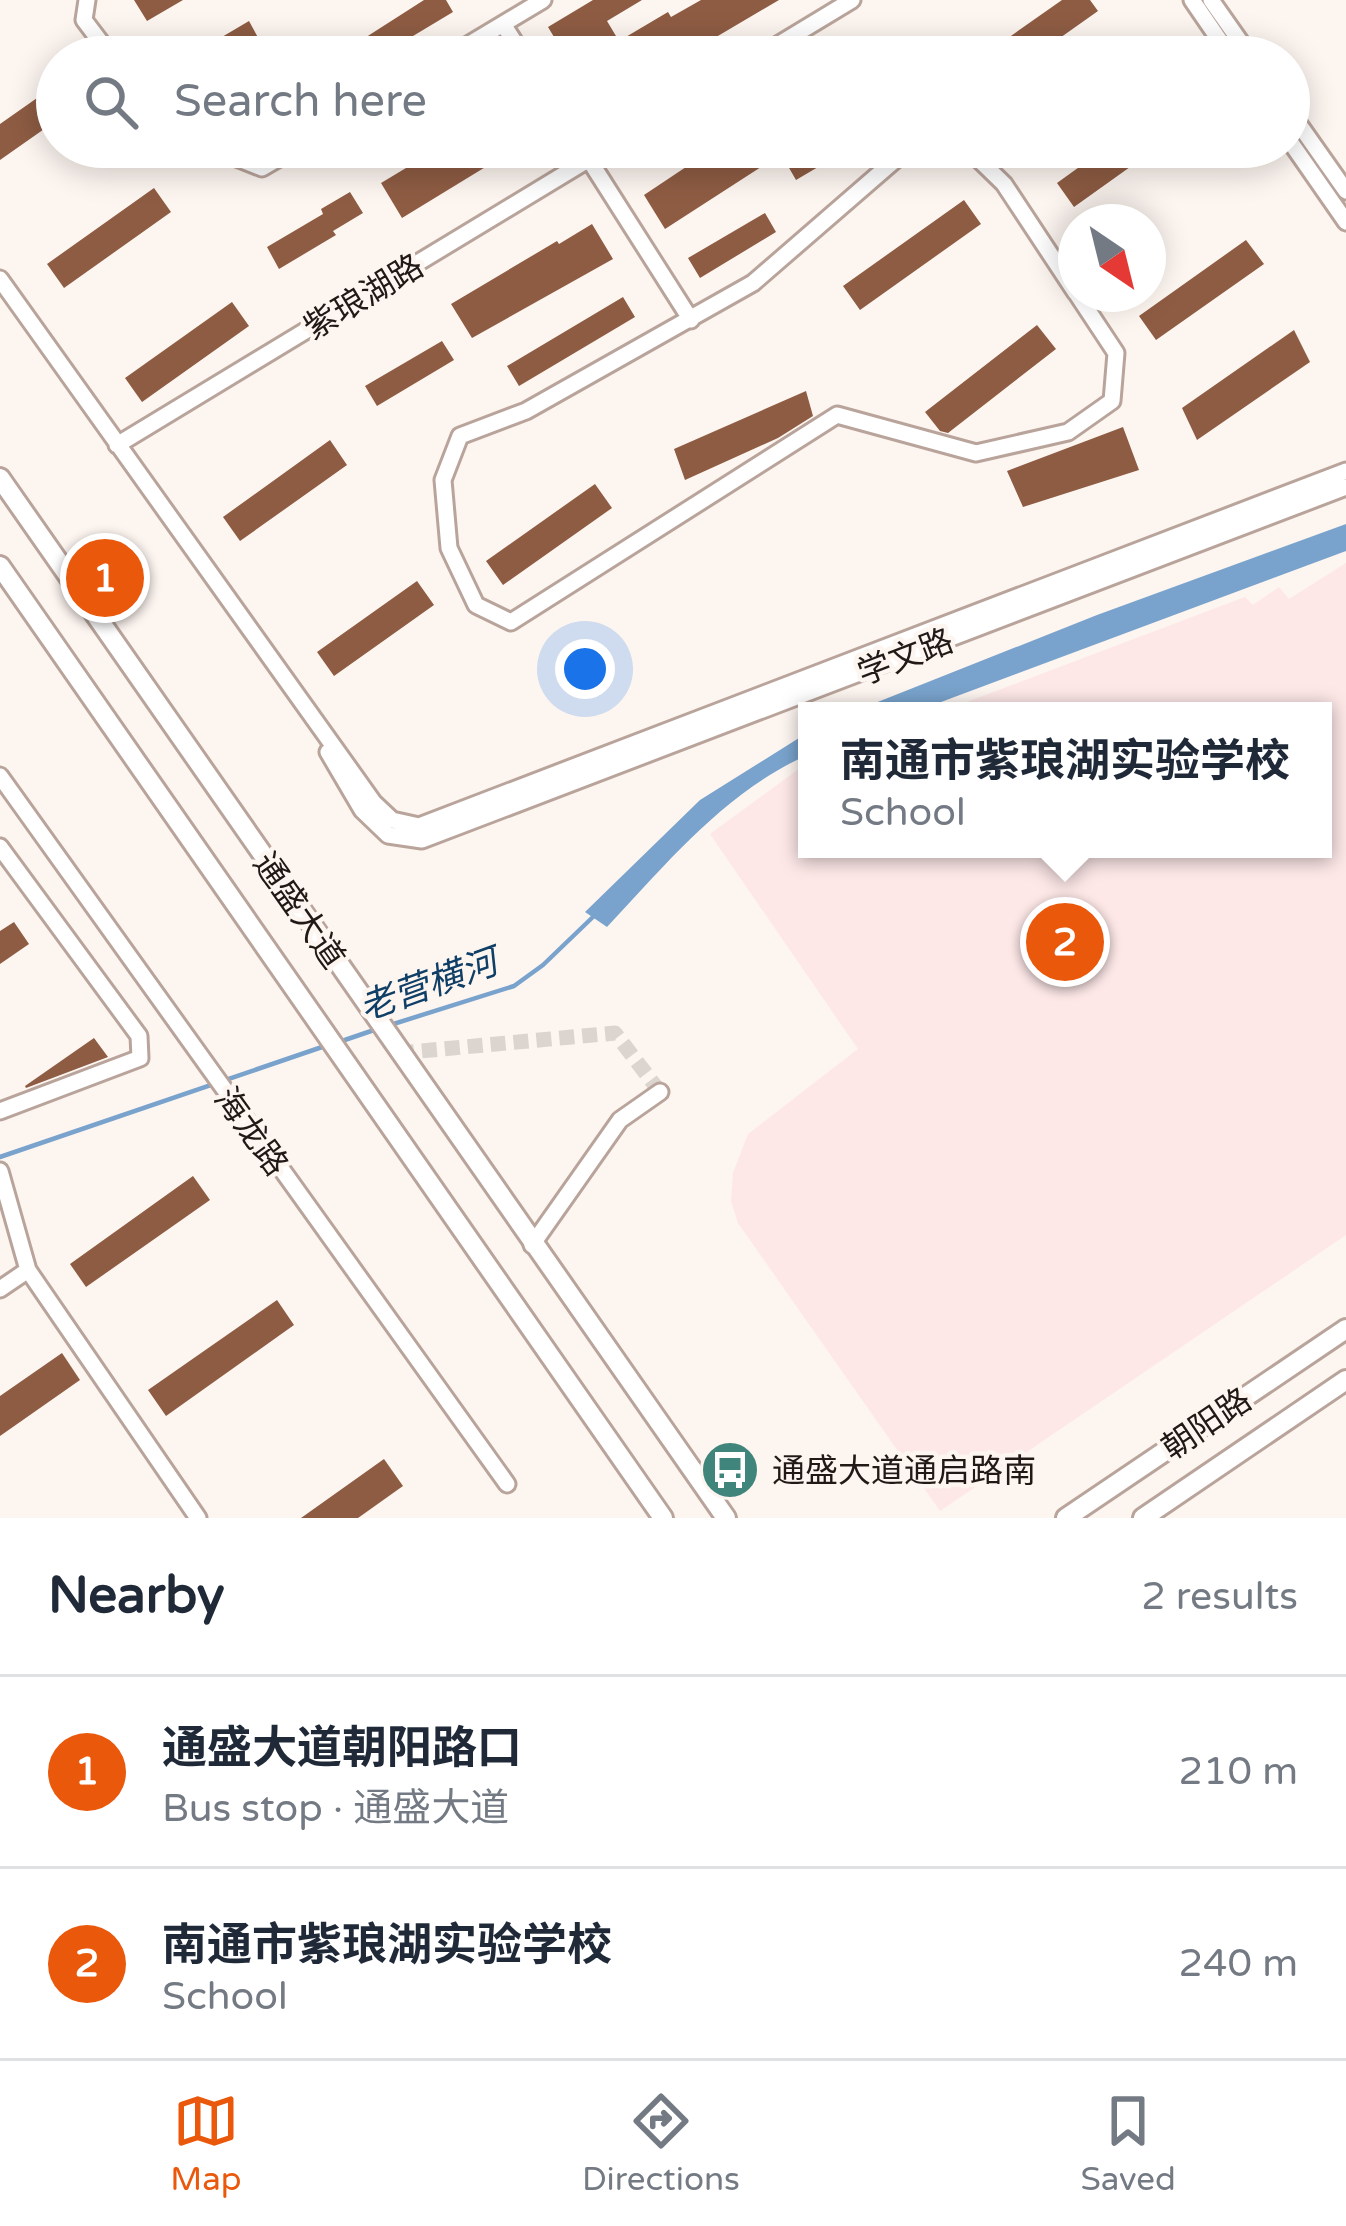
<!DOCTYPE html>
<meta charset="utf-8">
<style>
:root{--surface:#fff;--page:#f6f6f7;--text:#1f2937;--muted:#747a83;--line:#e0e1e3;--accent:#ea580c}
body{margin:0;font-family:"Varela Round","Noto Sans SC",sans-serif;background:var(--page);color:var(--text)}
.compass{position:absolute;left:1058px;top:204px;width:108px;height:108px;border-radius:50%;background:var(--surface);box-shadow:0 6px 30px #0003;rotate:145deg}
.you{position:absolute;left:585px;top:669px;width:42px;height:42px;margin:-30px;border:9px solid #fff;border-radius:50%;background:#1a73e8;box-shadow:0 0 0 18px #1a73e833}
.badge{display:grid;place-items:center;width:78px;height:78px;border-radius:50%;background:var(--accent);color:#fff;font-size:39px;font-weight:700}
.pin{position:absolute;translate:-50% -50%;border:6px solid #fff;box-shadow:0 3px 12px #0006}
.popup{position:absolute;left:798px;top:702px;width:534px;height:156px;box-sizing:border-box;display:grid;place-content:center;border-radius:0px;background:var(--surface);filter:drop-shadow(0 3px 9px #0005);font-size:39px;white-space:nowrap;color:var(--muted)}
.popup b{font-size:45px;color:var(--text)}
.popup::after{content:'';position:absolute;left:50%;top:100%;margin-left:-24px;border:24px solid transparent;border-top-color:var(--surface)}
.list{margin:0;padding:0;list-style:none}
h2{display:flex;justify-content:space-between;align-items:center;height:156px;margin:0;padding:0 48px;font-size:51px}
h2 small{font-size:39px;font-weight:400;color:var(--muted)}
.list li{display:grid;grid-template-columns:78px 1fr auto;gap:36px;align-items:center;box-sizing:border-box;height:192px;padding:0 48px;border-top:3px solid var(--line)}
.list b{display:block;font-size:45px;white-space:nowrap}
.list p{margin:0;font-size:39px;white-space:nowrap;color:var(--muted)}
.list em{font-size:39px;font-style:normal;color:var(--muted)}
.icon{flex:none;width:66px;height:66px;fill:none;stroke:currentColor;stroke-width:2;stroke-linecap:round;stroke-linejoin:round}
.map{position:relative;flex:none;width:1346px;height:1518px;overflow:hidden}
.search{position:absolute;background:var(--surface);box-shadow:0 6px 30px #0003;left:36px;right:36px;top:36px;height:132px;display:flex;align-items:center;gap:30px;box-sizing:border-box;padding:0 42px;border-radius:66px;color:var(--muted);font-size:45px}
.sheet{height:540px;background:var(--surface)}
nav{display:flex;justify-content:space-around;align-items:center;box-sizing:border-box;height:168px;border-top:3px solid var(--line);background:var(--surface);font-size:33px;color:var(--muted)}
nav a{display:grid;justify-items:center;gap:6px}
nav .on{color:var(--accent)}
.map>svg:first-child{display:block}
.education{fill:#fde7e7}
.water{fill:#79a3cc}
.lines{fill:none;stroke-linecap:round;stroke-linejoin:round}
.stream{stroke:#79a3cc;stroke-width:4.5}
.building{fill:#8e5c43}
.minor-tunnel{stroke:#dcd4cf;stroke-width:15;stroke-dasharray:15 8;stroke-linecap:butt}
.minor-casing{stroke:#b9a49b;stroke-width:21}
.major-casing{stroke:#b9a49b;stroke-width:24}
.minor{stroke:#fff;stroke-width:15}
.major{stroke:#fff;stroke-width:18}
.labels{text-anchor:middle;stroke-width:9;stroke-linejoin:round;paint-order:stroke}
.street-label{font-size:33px;fill:#201915;stroke:#fdf5f0}
.poi-label{font-size:33px;fill:#201915;stroke:#fdf5f0;text-anchor:start}
.water-label{font-size:36px;font-style:italic;fill:#0f3f66;stroke:#fdf5f0}
</style>
<div class="map">
<svg width="1346" height="1518" viewBox="0 0 1346 1518">
<rect width="100%" height="100%" fill="#fdf5f0"/>
<!-- education -->
<path class="education" d="M1346 563V1235L940 1511 738 1223 731 1201 733 1173 748 1134 858 1049 710 834 807 763V849H1323V711H943L1245 597 1253 605 1279 587 1289 599Z"/>
<!-- water -->
<path class="water" d="M1346 524V551L917 711H855L1097 615Z
M807 733V755C724 793 668 862 607 927L585 912 700 800Z"/>
<g class="lines">
<!-- stream -->
<path class="stream" d="M387 1026 514 986 543 965 595 915
M336 1043 377 1029
M0 1157 325 1046"/>
</g>
<!-- building -->
<path class="building" d="M134 0H183L147 21Z
M424 0H446L453 12 378 57H335Z
M593 0H642L607 21 619 41 668 12 671 17 701 0H779L706 43 703 38 671 57H566L548 27Z
M1062 0H1090L1098 11 1033 57H981Z
M249 21 261 43 237 57H188Z
M57 84V120L0 160V124Z
M441 147H518L402 218 381 183Z
M716 147H749L761 167 665 229 644 195Z
M777 147H852L796 180Z
M1107 147H1158L1074 207 1057 183Z
M154 188 171 212 64 288 47 264Z
M350 192 363 213 333 231 336 235 279 269 267 247 323 214 321 209Z
M964 200 981 224 860 310 843 286Z
M765 213 776 232 700 278 688 258Z
M592 224 613 259 472 338 451 304 557 241 559 244Z
M1246 240 1264 264 1156 340 1139 316Z
M623 297 635 317 519 386 507 366Z
M232 302 249 326 142 402 125 378Z
M1037 325 1056 349 948 433 940 431 925 412Z
M1294 330 1310 362 1197 440 1182 408Z
M442 341 454 360 377 406 365 386Z
M806 391 813 416 778 438 685 480 674 449Z
M1123 427 1139 470 1023 507 1007 471Z
M330 440 347 465 240 541 223 517Z
M595 484 612 508 503 585 486 561Z
M417 581 434 605 334 676 317 652Z
M14 922 29 944 0 964V931Z
M94 1038 108 1057 26 1088 25 1086Z
M193 1176 210 1200 86 1287 70 1264Z
M277 1300 294 1325 166 1416 148 1390Z
M62 1353 80 1380 0 1436V1396Z
M384 1459 403 1486 358 1518H301Z"/>
<g class="lines">
<!-- minor-tunnel -->
<path class="minor-tunnel" d="M399 1053 615 1033 660 1092"/>
<!-- minor casing -->
<g class="minor-casing">
<path id="minor" d="M87 0 84 20 112 57
M1192 0 1231 57
M1211 0 1251 57
M503 24 524 57
M448 57 543 0
M758 57 852 0
M1289 110 1346 191
M1289 140 1346 222
M209 147 262 168 298 147
M581 147 691 320
M910 147 753 283 526 411 460 436 443 480 449 548 476 605 511 622 837 415 976 453 1068 432 1112 401 1116 353 1077 294
M966 147 1004 184 1076 293
M0 279 374 803 392 820 419 826 1346 471
M117 445 609 147
M328 752 362 810 388 835 422 840 1346 487
M0 776 507 1484
M0 847 139 1036 140 1058 0 1111
M0 1171 28 1270 198 1518
M532 1245 620 1120 660 1092
M0 1289 28 1270"/>
</g>
<!-- major casing -->
<g class="major-casing">
<path id="major" d="M0 478 726 1518
M0 566 663 1518
M1066 1518 1346 1329
M1143 1518 1346 1380"/>
</g>
<!-- minor -->
<use href="#minor" class="minor"/>
<!-- major -->
<use href="#major" class="major"/>
</g>
<!-- icons -->
<defs>
<g id="bus-disc" transform="scale(3)"><circle r="9.5" fill="#3f857b" stroke="#fdf5f0"/><path d="M-5-6H5V4H4V6H2V4H-2V6H-4V4H-5ZM-3.5-4V0h7V-4ZM-3.5 1.2v1.5H-2V1.2ZM2 1.2v1.5H3.5V1.2Z" fill="#fff"/></g>
</defs>
<g fill-rule="evenodd">
<use href="#bus-disc" x="730" y="1470"/>
</g>
<g class="labels">
<!-- street labels -->
<g class="street-label">
<text transform="translate(363 296) rotate(-31)" y="12">紫琅湖路</text>
<text transform="translate(905 656) rotate(-21)" y="12">学文路</text>
<text transform="translate(300 910) rotate(55)" y="12">通盛大道</text>
<text transform="translate(252 1131) rotate(54)" y="12">海龙路</text>
<text transform="translate(1206 1423) rotate(-34)" y="12">朝阳路</text>
</g>
<!-- poi labels -->
<g class="poi-label">
<text x="772" y="1482">通盛大道通启路南</text>
</g>
<!-- water labels -->
<g class="water-label">
<text transform="translate(428 984) rotate(-20)" y="13">老营横河</text>
</g>
</g>
</svg>
<svg class="compass" viewBox="-18 -18 36 36"><path d="M0-13l5 13h-10z" fill="#e53935"/><path d="M0 13l5-13h-10z" fill="#747a83"/></svg>
<div class="you"></div>
<div class="pin badge" style="left:105px;top:578px">1</div>
<div class="pin badge" style="left:1065px;top:942px">2</div>
<div class="popup"><b>南通市紫琅湖实验学校</b>School</div>
<div class="search"><svg class="icon" aria-label="search" viewBox="0 0 24 24"><circle cx="10" cy="10" r="6"/><path d="M15 15l6 6"/></svg>Search here</div>
</div>
<section class="sheet">
<h2>Nearby<small>2 results</small></h2>
<ul class="list">
<li><span class="badge">1</span><div><b>通盛大道朝阳路口</b><p>Bus stop · 通盛大道</p></div><em>210 m</em></li>
<li><span class="badge">2</span><div><b>南通市紫琅湖实验学校</b><p>School</p></div><em>240 m</em></li>
</ul>
</section>
<nav>
<a class="on"><svg class="icon" aria-label="map" viewBox="0 0 24 24"><path d="M3 6l6-2 6 2 6-2v14l-6 2-6-2-6 2zM9 4v14M15 6v14"/></svg>Map</a>
<a><svg class="icon" aria-label="directions" viewBox="0 0 24 24"><path d="M12 3l9 9-9 9-9-9zM9 14v-3h6M13 9l2 2-2 2"/></svg>Directions</a>
<a><svg class="icon" aria-label="saved" viewBox="0 0 24 24"><path d="M7 4h10v16l-5-4-5 4z"/></svg>Saved</a>
</nav>
